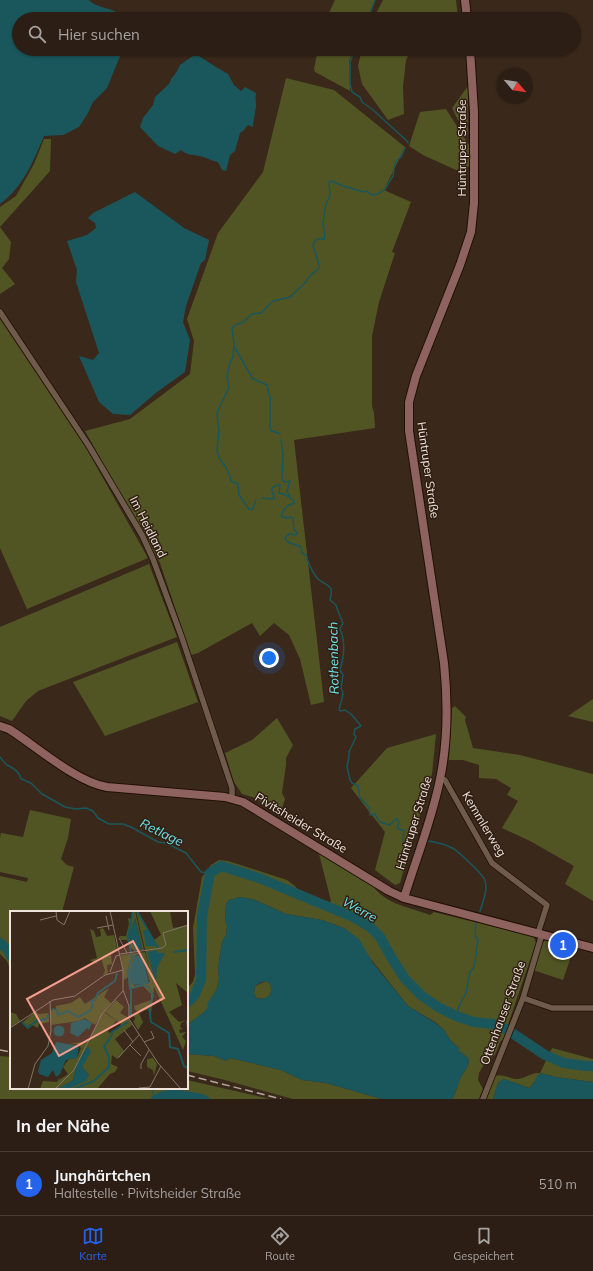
<!DOCTYPE html>
<html lang="de">
<meta charset="utf-8">
<style>
:root{--surface:#2c1e14;--page:#382b22;--text:#f1f3f6;--muted:#a6a2a0;--line:#483c34;--accent:#2563eb}
body{margin:0;font-family:Mulish,sans-serif;background:var(--page);color:var(--text)}
.compass{position:absolute;left:497px;top:68px;width:36px;height:36px;border-radius:50%;background:var(--surface);box-shadow:0 1px 3px #0004;rotate:119deg}
.you{position:absolute;left:269px;top:658px;width:14px;height:14px;margin:-10px;border:3px solid #fff;border-radius:50%;background:#1a73e8;box-shadow:0 0 0 6px #1a73e833}
.badge{display:grid;place-items:center;width:26px;height:26px;border-radius:50%;background:var(--accent);color:#fff;font-size:13px;font-weight:700}
.pin{position:absolute;translate:-50% -50%;border:2px solid #fff;box-shadow:0 1px 4px #0006}
.list{margin:0;padding:0;list-style:none}
h2{display:flex;justify-content:space-between;align-items:center;height:52px;margin:0;padding:0 16px;font-size:17px}
h2 small{font-size:13px;font-weight:400;color:var(--muted)}
.list li{display:grid;grid-template-columns:26px 1fr auto;gap:12px;align-items:center;box-sizing:border-box;height:64px;padding:0 16px;border-top:1px solid var(--line)}
.list b{display:block;font-size:15px;white-space:nowrap}
.list p{margin:0;font-size:13px;white-space:nowrap;color:var(--muted)}
.list em{font-size:13px;font-style:normal;color:var(--muted)}
.icon{flex:none;width:22px;height:22px;fill:none;stroke:currentColor;stroke-width:2;stroke-linecap:round;stroke-linejoin:round}
.map{position:relative;flex:none;width:593px;height:1099px;overflow:hidden}
.search{position:absolute;background:var(--surface);box-shadow:0 1px 3px #0004;left:12px;right:12px;top:12px;height:44px;display:flex;align-items:center;gap:10px;box-sizing:border-box;padding:0 14px;border-radius:22px;color:var(--muted);font-size:15px}
.sheet{height:116px;background:var(--surface)}
nav{display:flex;justify-content:space-around;align-items:center;box-sizing:border-box;height:56px;border-top:1px solid var(--line);background:var(--surface);font-size:11px;color:var(--muted)}
nav a{display:grid;justify-items:center;gap:2px}
nav .on{color:var(--accent)}
.map>svg:first-child{display:block}
.green{fill:#515524}
.water{fill:#1a575c;fill-rule:evenodd}
.lines{fill:none;stroke-linecap:round;stroke-linejoin:round}
.stream{stroke:#1a575c;stroke-width:1.5}
.river{stroke:#1a575c;stroke-width:10}
.street-casing{stroke:#211005;stroke-width:7}
.secondary-casing{stroke:#211005;stroke-width:10}
.street{stroke:#6f5b4c;stroke-width:5.5}
.secondary{stroke:#8d625f;stroke-width:8}
.rail{stroke:#b5a79d;stroke-width:1.5;stroke-dasharray:8 4;stroke-linecap:butt}
.labels{text-anchor:middle;stroke-width:3;stroke-linejoin:round;paint-order:stroke}
.street-label{font-size:12px;fill:#efe3db;stroke:#301e12}
.water-label{font-size:13px;font-style:italic;fill:#6ce2ec;stroke:#301e12}
.inset-river{fill:none;stroke:#1a575c;stroke-width:2}
.inset-road{fill:none;stroke:#827368;stroke-width:1}
.view{fill:#f59d8d;fill-opacity:0.15;stroke:#f59d8d;stroke-width:2}
.inset-edge{fill:none;stroke:#efe3db;stroke-width:2}
</style>
<div class="map">
<svg width="593" height="1099" viewBox="0 0 593 1099">
<rect width="100%" height="100%" fill="#3a281b"/>
<!-- green -->
<path class="green" d="M335 0H375L367 19H326Z
M383 0H456L458 18 373 19Z
M318 49H354L349 61 350 91 315 72 314 69Z
M362 49H412L406 60 403 87 404 114 388 120 362 84 358 66Z
M286 78 334 90 405 147 384 190 411 202 392 252 395 253 379 302 372 336V406L374 413 375 428 294 440 324 702 311 705 300 659 289 635 274 623 260 636 252 623 198 653 191 655 160 563 85 431 130 419 190 374 194 341 187 319 218 233 263 172Z
M468 86V135L460 124 452 108Z
M446 109 469 145V166L467 169 456 170 423 155 409 146 420 112Z
M44 139H51L50 171 0 227 11 242 9 259 2 268 15 284 0 294V207L16 196 34 164Z
M0 319 86 448 148 558 27 609 0 548Z
M149 564 177 637 38 691 26 701 12 721 0 716V627Z
M177 642 198 702 105 736 73 682Z
M593 699V722L568 716Z
M455 706 466 717 465 720 473 748 520 755 593 774V901L565 884 574 866 530 841 502 828 518 801 507 795 511 788 496 779 479 778V765L463 760H449L452 708Z
M277 718 293 745 286 758V765L282 793 285 799 280 815 255 798 242 794 234 782 225 753 252 740Z
M436 734 432 774 400 883 395 885 375 870 385 832 351 788 387 748Z
M30 810 71 819 68 838 61 859 67 865 74 867 62 912H11V972L7 961 0 954V876L27 882 28 878 0 872V838L1 833 23 837Z
M319 854 374 887C385 904 412 908 430 915L434 912 531 936 534 938 536 943 503 1039 500 1042 495 1055 486 1061 479 1073 478 1080 483 1089 479 1099H452C457 1092 457 1084 461 1077 464 1071 469 1067 469 1059L459 1051V1048L450 1040 444 1030 435 1022 408 1006 366 953 344 928 322 920 286 914 255 900 241 897 229 900 226 904 225 920 227 926 226 935 222 942 218 968 219 978 217 989 208 1004 209 1007 203 1013 187 1025V988L193 982 195 974 193 928 202 877 211 865 219 860 228 861 287 880 295 886 299 891 328 903 331 901Z
M545 940 554 945 574 948 563 980 533 970 542 944Z
M266 981 270 984C274 995 267 1001 257 998L254 994 255 986Z
M552 1048 593 1059V1082L556 1077 540 1073C536 1078 534 1084 529 1088L504 1079 498 1083 493 1099H486L495 1076C502 1073 510 1079 518 1079 526 1078 532 1072 540 1073Z
M187 1054 214 1056 226 1061 230 1058 281 1070 302 1080 326 1083 382 1099H293L221 1079 187 1071Z
M0 1056 11 1057V1088H187V1080L270 1099H0Z"/>
<!-- water -->
<path class="water" d="M0 0H89C98 10 116 6 122 19H19V49H123L107 88 93 102 88 113 79 127 63 135 44 136C33 162 23 187 0 204Z
M194 55 199 56 216 67 228 74 234 85 241 91 245 87 256 93C255 99 256 101 256 106 256 110 253 121 253 127L248 125 243 131 240 133 235 151 230 155 226 171 222 170 218 162C211 161 206 157 199 156 190 154 189 156 181 150L175 154 158 146 140 127 143 118 153 105 155 97 169 84 171 79 176 73 180 65Z
M135 192 184 228 209 240 205 260 201 263 186 306 183 322 190 340 185 372 157 392 130 415 113 414 99 402 79 356 93 360 99 353 76 282 77 270 67 241 87 235 96 228 95 223 88 218 93 213Z
M241 897 255 900 286 914 322 920 344 928 359 939 373 963 408 1006 434 1022 444 1030 450 1040 459 1048V1051L469 1059C469 1067 464 1071 461 1077 457 1084 457 1092 452 1099H382L326 1083 302 1080 281 1070 230 1058 226 1061 214 1056 187 1054V1025L203 1013 208 1007 207 1004 217 989 219 978 218 968 222 942 226 935 227 926 225 920 226 904 229 900ZM266 981 270 984C274 995 267 1001 257 998L254 994 255 986 262 982Z
M540 1073 556 1077 593 1082V1099H493C496 1092 496 1081 504 1079L529 1088C534 1084 536 1078 540 1073Z
M174 1089 203 1094 211 1099H150C156 1092 165 1090 174 1089Z"/>
<g class="lines">
<!-- stream -->
<path class="stream" d="M368 19 375 0
M355 49 350 62V84L352 92 360 97 362 102 372 109 408 142V143
M233 348H235L253 379 267 385 270 397V430L280 434
M281 440 283 453 282 478 283 481 285 482 290 481 287 491 290 497
M262 498 272 499 274 498V495L272 492V488L277 485H280L279 493 286 495 294 501V503L287 506 283 512 281 516 286 518 291 517 293 519 294 529 297 533 296 535 289 534 285 538C288 545 295 543 301 547L302 553 306 555C308 563 312 571 317 578 325 587 335 582 330 600L336 605 338 611 343 623 340 629C346 642 344 657 340 670L343 675 341 688 343 693 342 699 339 709 340 711 345 710 351 714 361 726 355 729 354 734 356 737 349 752V757L347 766 350 780 352 783 358 786 360 798 369 807 370 815 375 814C380 824 380 822 390 825L396 819H397L399 823 397 828 404 831 403 841 407 842 412 837 415 838
M256 500 252 510 249 509 239 495 238 484 231 481 230 476 225 466 220 460 217 451 219 430 217 413 229 387 227 376 230 362 233 357 234 344 232 328 237 324 242 323 252 314 261 313 273 301 290 297 306 282 308 278 319 268V265L313 245C314 239 319 238 324 239L325 237 323 223 326 204 330 196 329 183 331 181 343 186 364 192 367 191 372 195 378 194 385 189 393 176 394 168 396 161 401 157 405 148
M0 757C2 759 4 763 7 765 13 768 19 771 21 779L31 783 42 794 65 807 76 809 86 808 93 811 98 818 109 824H123L131 827 158 842 166 843 186 853 201 872 210 873
M428 841C436 842 445 844 452 848 457 850 484 875 485 881 488 891 483 901 480 911
M456 1016 460 1004 466 993 470 972 474 967 476 955 477 953 476 951 478 940 475 935 476 924
M151 1088 154 1095"/>
<!-- river -->
<path class="river" d="M0 943 8 950 11 956
M187 1003 195 995 201 980 202 916 210 873 221 866 259 878 353 917 370 927 380 937 391 957 405 979 422 996 438 1007 456 1016 474 1022 493 1024 506 1029 545 1055 564 1063 586 1066H593"/>
<!-- street casing -->
<g class="street-casing">
<path id="street" d="M0 312 89 446 142 535 153 559 182 638 232 788V799
M440 779 445 780 492 863 547 905 538 933
M523 998 552 1008H593
M483 1099 523 998 542 934"/>
</g>
<!-- secondary casing -->
<g class="secondary-casing">
<path id="secondary" d="M465 0 467 19
M0 726 9 729C36 746 76 782 107 787L225 797 243 802 389 891 404 898 593 948
M404 898C416 859 432 820 440 779 448 741 448 702 444 663L409 431V402L416 376 460 265 471 232 474 203V112L470 49"/>
</g>
<!-- street -->
<use href="#street" class="street"/>
<!-- secondary -->
<use href="#secondary" class="secondary"/>
<!-- rail -->
<path class="rail" d="M0 1050 11 1052
M187 1075 281 1099"/>
</g>
<g class="labels">
<!-- street labels -->
<g class="street-label">
<text transform="translate(462 148) rotate(-90)" y="4">Hüntruper Straße</text>
<text transform="translate(428 470) rotate(82)" y="4">Hüntruper Straße</text>
<text transform="translate(148 527) rotate(63)" y="4">Im Heidland</text>
<text transform="translate(301 823) rotate(31)" y="4">Pivitsheider Straße</text>
<text transform="translate(414 823) rotate(-73)" y="4">Hüntruper Straße</text>
<text transform="translate(484 824) rotate(59)" y="4">Kemmlerweg</text>
<text transform="translate(503 1013) rotate(-70)" y="4">Ottenhauser Straße</text>
</g>
<!-- water labels -->
<g class="water-label">
<text transform="translate(333 658) rotate(-91)" y="5">Rothenbach</text>
<text transform="translate(162 832) rotate(26)" y="5">Retlage</text>
<text transform="translate(360 909) rotate(29)" y="5">Werre</text>
</g>
</g>
<!-- overview -->
<g transform="translate(10 911)">
<rect width="178" height="178" fill="#3a281b"/>
<path d="M122 0H125L134 39 125 40 120 36 117 29H111L109 25H116L119 13 118 7 121 8ZM125 7 132 37 126 40 119 25ZM126 0 144 29 151 24 140 0H160L163 17 178 14V82L166 72 172 94 159 101 169 111 176 109 171 112 170 116 173 118 169 119 170 122 176 121 172 126 176 130 173 139 143 73ZM93 17 97 25 104 24 107 37 101 44 102 53 97 54 98 62 93 64 95 60 91 46 86 49 87 53 80 49 87 47 80 18 84 20 86 26 91 25 90 18ZM135 41 144 76 141 103 138 98 131 101 125 99 124 95 141 89V83L133 75 120 78 118 66 114 69 111 44ZM130 43 133 46 140 71 124 75 120 61 125 44ZM99 77 94 86 101 92 85 114 75 107 69 110 41 114V99L46 98V95L61 92 70 86 75 93ZM106 89 114 96 110 102 117 106 122 114 105 128 114 140 107 148 102 144 101 153 108 156 105 161 100 163 87 178H58L79 164 72 156 78 135 67 153 63 169 48 178H30L33 170 47 171 50 165 49 169 58 163 53 156 59 148 67 147 71 137 67 133H59L78 130 94 101 106 110 98 120 99 122 108 118 111 113 95 101ZM26 100 28 103 39 102 36 107 23 110 36 108 39 107V111L29 113 28 117 20 113 17 117 13 111ZM0 101 6 103 10 110 0 116ZM129 102 133 111 128 119 123 110 125 109 124 104ZM143 147 147 153 144 165 143 159 137 156V148Z" fill="#515524" fill-rule="evenodd"/>
<path d="M125 7 132 37 126 40 119 25ZM133 19H137L146 35H136ZM146 39 148 42H155L147 57 146 72 137 41ZM125 44 133 46 139 73 122 74 119 63ZM75 108 82 112 79 119 77 117 68 126 60 122 61 112ZM43.5 120a5.5 5.5 0 1 1 11 0a5.5 5.5 0 1 1-11 0ZM46 131 69 135 67 147 56 149 50 163 46 166 43 159 38 166 29 163 28 160 31 149 42 142ZM78 135 81 141 72 156 79 164 76 170 58 178H48L63 169 67 153Z" fill="#1a575c"/>
<path class="inset-river" d="M123 0 118 26 122 47 118 60 120 78 132 74 139 76 143 85 139 96 141 111 159 122 160 136 168 138 174 155 178 157M127 0 148 37M164 41 178 39M83 94 81 90 85 89 88 82 105 70 107 62M42 98 47 99 48 104 58 100 68 106 80 100 83 94M121 106V79M12 111 18 117 26 110 36 108 39 104M64 178 84 170 99 156V147L94 135 101 126 102 121 118 111"/>
<path class="inset-road" d="M46 0 47 9 54 14 60 0M100 0 113 59V79L119 95V108L148 152 171 178M96 5 99 19M30 9 46 5M87 17 103 14M109 27 117 42M110 43 152 37 156 34 153 22 178 14M100 61 106 45 110 44M177 110 178 125M0 117 43 89 65 85 95 64 113 59M114 119 123 131M134 131 144 127 141 120M120 134 131 145M108 147 129 124M131 158V153L139 139M129 177 140 176 151 155M18 178 25 153 38 135 41 120 40 90M45 178 64 159 92 103 113 80"/>
<path class="view" d="M123 30 154 87 49 145 17 88Z"/>
<rect width="178" height="178" class="inset-edge"/>
</g>
</svg>
<svg class="compass" viewBox="-18 -18 36 36"><path d="M0-13l5 13h-10z" fill="#e53935"/><path d="M0 13l5-13h-10z" fill="#a6a2a0"/></svg>
<div class="you"></div>
<div class="pin badge" style="left:563px;top:945px">1</div>
<div class="search"><svg class="icon" aria-label="search" viewBox="0 0 24 24"><circle cx="10" cy="10" r="6"/><path d="M15 15l6 6"/></svg>Hier suchen</div>
</div>
<section class="sheet">
<h2>In der Nähe<small></small></h2>
<ul class="list">
<li><span class="badge">1</span><div><b>Junghärtchen</b><p>Haltestelle · Pivitsheider Straße</p></div><em>510 m</em></li>
</ul>
</section>
<nav>
<a class="on"><svg class="icon" aria-label="map" viewBox="0 0 24 24"><path d="M3 6l6-2 6 2 6-2v14l-6 2-6-2-6 2zM9 4v14M15 6v14"/></svg>Karte</a>
<a><svg class="icon" aria-label="directions" viewBox="0 0 24 24"><path d="M12 3l9 9-9 9-9-9zM9 14v-3h6M13 9l2 2-2 2"/></svg>Route</a>
<a><svg class="icon" aria-label="saved" viewBox="0 0 24 24"><path d="M7 4h10v16l-5-4-5 4z"/></svg>Gespeichert</a>
</nav>
